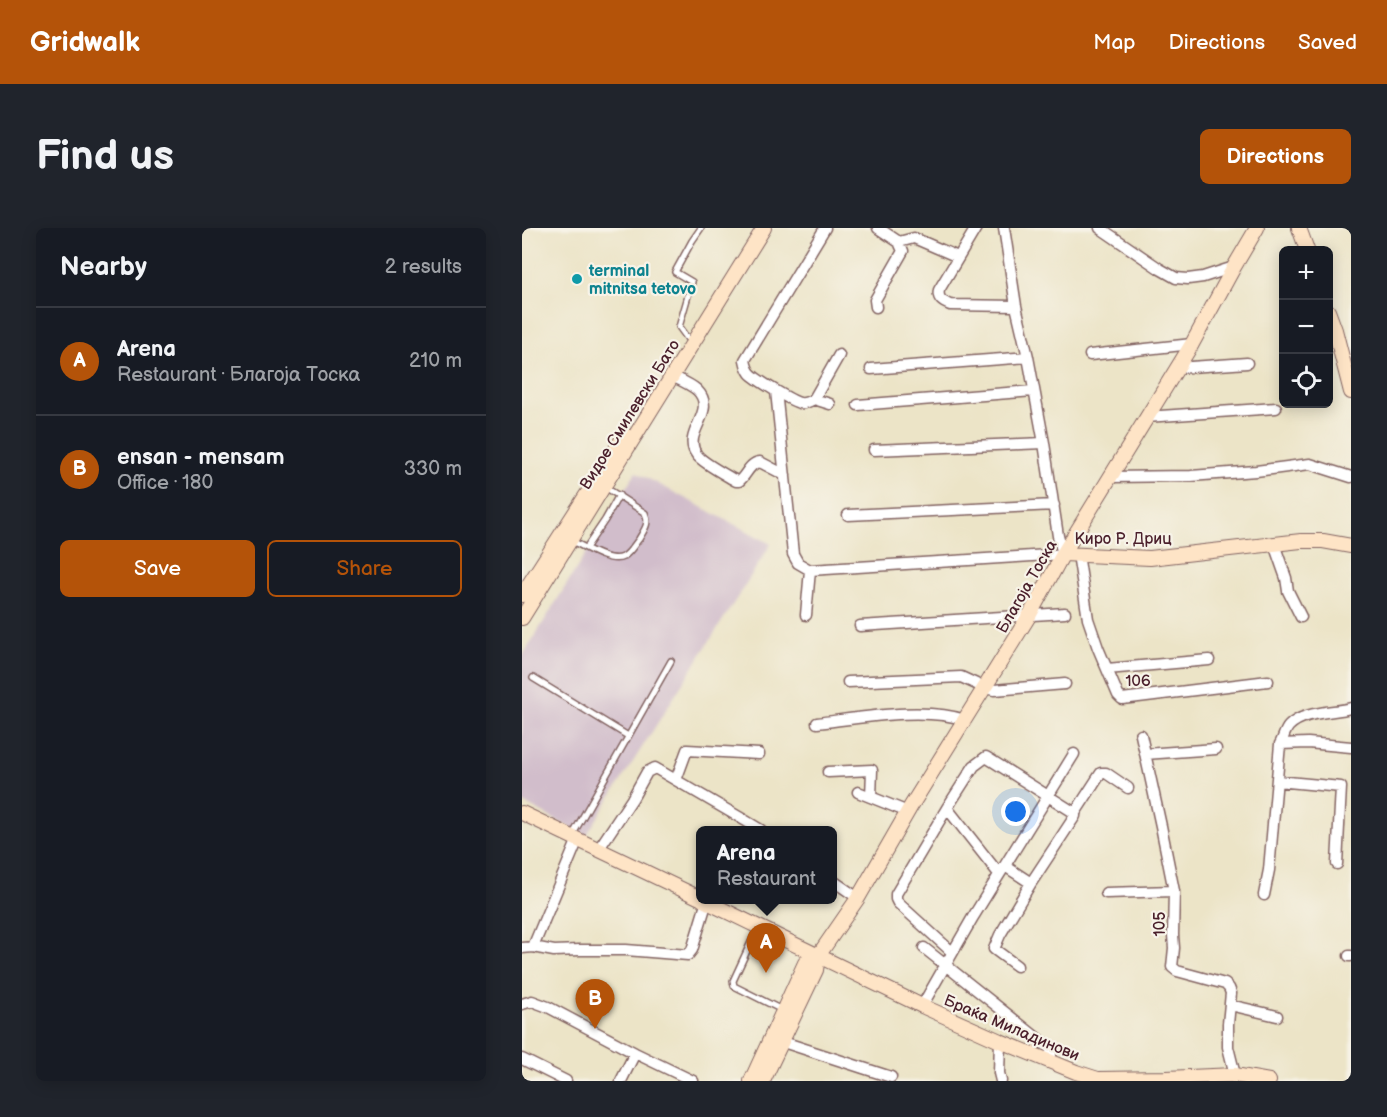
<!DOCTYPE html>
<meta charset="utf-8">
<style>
:root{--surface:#171b24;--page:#20242c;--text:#f1f3f6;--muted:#9ea1a6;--line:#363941;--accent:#b45309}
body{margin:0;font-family:"Balsamiq Sans",sans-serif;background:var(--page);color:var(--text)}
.controls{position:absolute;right:18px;top:18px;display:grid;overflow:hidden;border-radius:9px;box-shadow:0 3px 15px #0003}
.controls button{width:54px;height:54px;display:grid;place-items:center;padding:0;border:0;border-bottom:2px solid var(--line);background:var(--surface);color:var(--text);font:30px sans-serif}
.you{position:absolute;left:494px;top:584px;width:21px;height:21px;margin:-15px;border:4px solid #fff;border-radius:50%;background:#1a73e8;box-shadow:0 0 0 9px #1a73e833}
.badge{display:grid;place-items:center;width:39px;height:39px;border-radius:50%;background:var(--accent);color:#fff;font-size:20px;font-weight:700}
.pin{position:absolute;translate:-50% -50px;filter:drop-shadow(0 2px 3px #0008)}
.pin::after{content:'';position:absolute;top:32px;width:21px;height:18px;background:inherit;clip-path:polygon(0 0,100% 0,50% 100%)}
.popup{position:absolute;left:174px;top:598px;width:141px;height:78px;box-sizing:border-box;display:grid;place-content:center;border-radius:9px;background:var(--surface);filter:drop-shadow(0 2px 4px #0005);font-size:20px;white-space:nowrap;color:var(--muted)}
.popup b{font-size:22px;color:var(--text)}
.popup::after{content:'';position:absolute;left:50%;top:100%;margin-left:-12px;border:12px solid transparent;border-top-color:var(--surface)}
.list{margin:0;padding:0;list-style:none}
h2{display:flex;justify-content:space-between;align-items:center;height:78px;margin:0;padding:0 24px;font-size:26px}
h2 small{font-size:20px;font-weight:400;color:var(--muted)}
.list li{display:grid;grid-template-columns:39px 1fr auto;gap:18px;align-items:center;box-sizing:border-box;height:108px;padding:0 24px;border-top:2px solid var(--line)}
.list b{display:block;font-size:22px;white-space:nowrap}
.list p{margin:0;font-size:20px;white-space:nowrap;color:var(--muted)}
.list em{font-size:20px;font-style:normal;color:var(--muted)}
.actions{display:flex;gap:12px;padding:18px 24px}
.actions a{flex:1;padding:14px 0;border:2px solid var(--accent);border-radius:9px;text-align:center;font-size:21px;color:var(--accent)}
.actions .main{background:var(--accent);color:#fff}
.icon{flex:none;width:33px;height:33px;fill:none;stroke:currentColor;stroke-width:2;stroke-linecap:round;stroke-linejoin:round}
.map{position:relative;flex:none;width:829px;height:853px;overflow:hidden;border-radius:9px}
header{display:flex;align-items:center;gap:36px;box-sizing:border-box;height:84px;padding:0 30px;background:var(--accent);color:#fff}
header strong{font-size:28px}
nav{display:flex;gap:33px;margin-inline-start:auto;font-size:21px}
.intro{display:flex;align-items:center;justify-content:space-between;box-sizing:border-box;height:144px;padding:0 36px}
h1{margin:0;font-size:42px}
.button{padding:15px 27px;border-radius:9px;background:var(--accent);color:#fff;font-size:21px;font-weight:700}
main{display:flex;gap:36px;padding:0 36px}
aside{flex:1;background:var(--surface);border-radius:9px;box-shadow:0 3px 15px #0003}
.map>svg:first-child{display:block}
.industrial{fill:#d1bdcb}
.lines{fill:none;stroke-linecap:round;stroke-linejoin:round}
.lane-casing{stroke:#836462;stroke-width:8}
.street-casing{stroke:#836462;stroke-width:13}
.secondary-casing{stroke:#836462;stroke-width:16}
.lane{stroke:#fff;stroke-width:5}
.street{stroke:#fff;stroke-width:10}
.secondary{stroke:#fee4c6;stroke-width:14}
.culture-dot{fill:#0f9aa8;stroke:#f7f3e8;stroke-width:2}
.labels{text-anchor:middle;stroke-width:4.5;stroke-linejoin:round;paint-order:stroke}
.culture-label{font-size:16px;font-weight:bold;fill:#0d838f;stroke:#f7f3e8;text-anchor:start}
.street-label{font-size:16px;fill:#4a1f2b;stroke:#f7f3e8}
</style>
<header>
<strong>Gridwalk</strong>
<nav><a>Map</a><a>Directions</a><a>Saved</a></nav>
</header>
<div class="intro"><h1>Find us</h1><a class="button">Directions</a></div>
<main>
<aside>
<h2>Nearby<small>2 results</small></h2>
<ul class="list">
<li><span class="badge">A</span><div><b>Arena</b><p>Restaurant · Благоја Тоска</p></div><em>210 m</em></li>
<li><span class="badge">B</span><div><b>ensan - mensam</b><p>Office · 180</p></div><em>330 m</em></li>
</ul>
<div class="actions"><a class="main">Save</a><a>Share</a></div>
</aside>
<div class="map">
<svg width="829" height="853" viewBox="0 0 829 853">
<rect width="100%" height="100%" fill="#f7f3e8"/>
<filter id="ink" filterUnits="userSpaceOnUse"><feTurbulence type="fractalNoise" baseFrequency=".0167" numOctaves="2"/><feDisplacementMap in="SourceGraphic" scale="12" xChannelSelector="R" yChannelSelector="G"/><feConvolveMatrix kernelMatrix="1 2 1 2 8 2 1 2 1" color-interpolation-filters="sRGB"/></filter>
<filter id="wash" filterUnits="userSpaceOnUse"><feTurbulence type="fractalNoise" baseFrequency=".008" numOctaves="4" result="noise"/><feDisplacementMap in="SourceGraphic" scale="24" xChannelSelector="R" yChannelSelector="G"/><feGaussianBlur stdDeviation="1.35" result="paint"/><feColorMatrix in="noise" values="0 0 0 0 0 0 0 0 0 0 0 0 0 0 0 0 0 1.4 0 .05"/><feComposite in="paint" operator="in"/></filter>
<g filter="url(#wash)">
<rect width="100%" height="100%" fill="#ece4c7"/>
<!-- industrial -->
<path class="industrial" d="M114 244 249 316 64 608 0 574V429Z"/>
</g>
<g filter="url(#ink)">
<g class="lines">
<!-- lane casing -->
<g class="lane-casing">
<path id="lane" d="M165 110 157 99 170 54 153 44 170 13 179 0
M48 312C61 318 88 336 101 329 108 325 112 317 117 311 122 302 128 296 123 285L83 259
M64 320 83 292 97 267
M11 450 106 508
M50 608 149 433
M236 699 211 753 212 758 260 782"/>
</g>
<!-- street casing -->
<g class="street-casing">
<path id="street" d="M303 0 223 132C224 137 225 141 228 145 233 151 271 174 278 175 283 176 288 173 292 171L308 176
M454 0 417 62C415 71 421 74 428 77L494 78
M578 0 638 41 654 50 666 51 681 49 712 39
M377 14 392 10 436 29
M354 79 353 72 381 23 377 14 356 0
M568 127 670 116
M655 140 725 135
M349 141 506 129
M150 148C158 152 168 156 175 162 197 184 158 205 175 227 181 235 204 247 214 253H217C225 247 227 235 238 234L263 247
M254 163 271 326 276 335 288 342 541 326 536 308 522 215 506 129 494 78 482 0
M292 171 317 127
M336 177 511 163
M624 189 754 180
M352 222 522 215
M588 249 669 248 734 243 788 236 829 249
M326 287 532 277
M752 316 764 350 766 363 779 389
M556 326 566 391 576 420 596 467 600 471 746 453
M284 387 288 342
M338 398 543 385
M585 441 687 432
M326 454 439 449 463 460 472 462 543 456
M295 495C338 490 403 478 443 492
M619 507 639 598 652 663 651 707 652 720 650 739 655 743 703 756 707 760 709 765 706 796V819L713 847
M758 516 786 515 829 519
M623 526 694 521
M306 544 350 542 349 569
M154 552 165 522 237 526
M755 553 819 559 815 636
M336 564 386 584
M425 580 452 538 464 529 553 585V588L509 655 478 707 472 721 495 738
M553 585 579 545H584L606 560
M76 622 110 571 125 544 133 540 224 593 239 602
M483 638 509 655
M310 652 336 670
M584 665 652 663
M742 667 747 642 758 516C761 511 763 502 767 498 782 483 810 485 829 480
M11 719 32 723 58 722H104L166 727 170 722 185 673
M0 720 11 719 56 611
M402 720 529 821V834
M430 724 376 675 374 671V666L425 580 477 646
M827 728H829
M0 776 10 773 26 779 113 825 171 853
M708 777 755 788
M400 778 451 689 552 526
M258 813 369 849
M478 813 477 845 479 853
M0 831 44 853
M99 853 113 825"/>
</g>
<!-- secondary casing -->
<g class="secondary-casing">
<path id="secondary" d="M777 0 785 22
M806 83 813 102 829 164
M541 326 628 330 779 313H801L829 318
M0 367 103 207
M0 390 242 0
M0 585 178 670
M181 672 400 778 478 813 554 844 576 851 644 850 713 847 747 853
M229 853 283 735 296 728
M241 853 294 742 296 728 336 670 389 578 507 388 541 326 670 116 712 39 735 0"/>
</g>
<!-- lane -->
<use href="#lane" class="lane"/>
<!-- street -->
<use href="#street" class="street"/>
<!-- secondary -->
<use href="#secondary" class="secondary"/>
</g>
</g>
<!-- markers -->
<circle class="culture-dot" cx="55" cy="51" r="6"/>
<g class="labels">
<!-- culture labels -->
<g class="culture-label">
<text x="67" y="48">terminal<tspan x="67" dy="18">mitnitsa tetovo</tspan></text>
</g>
<!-- street labels -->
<g class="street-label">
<text transform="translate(107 186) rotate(-58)" y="6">Видое Смилевски Бато</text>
<text x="601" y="316">Киро Р. Дриц</text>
<text transform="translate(504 358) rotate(-60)" y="6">Благоја Тоска</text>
<text transform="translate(616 452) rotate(-1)" y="6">106</text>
<text transform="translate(637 696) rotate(-90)" y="6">105</text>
<text transform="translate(490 799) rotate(23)" y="6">Браќа Миладинови</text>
</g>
</g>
</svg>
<div class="controls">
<button>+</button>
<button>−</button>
<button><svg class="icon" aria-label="locate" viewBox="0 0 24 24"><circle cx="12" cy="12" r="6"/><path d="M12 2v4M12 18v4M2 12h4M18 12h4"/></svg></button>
</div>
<div class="you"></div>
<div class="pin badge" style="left:244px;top:745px">A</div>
<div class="popup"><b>Arena</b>Restaurant</div>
<div class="pin badge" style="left:73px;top:801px">B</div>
</div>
</main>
